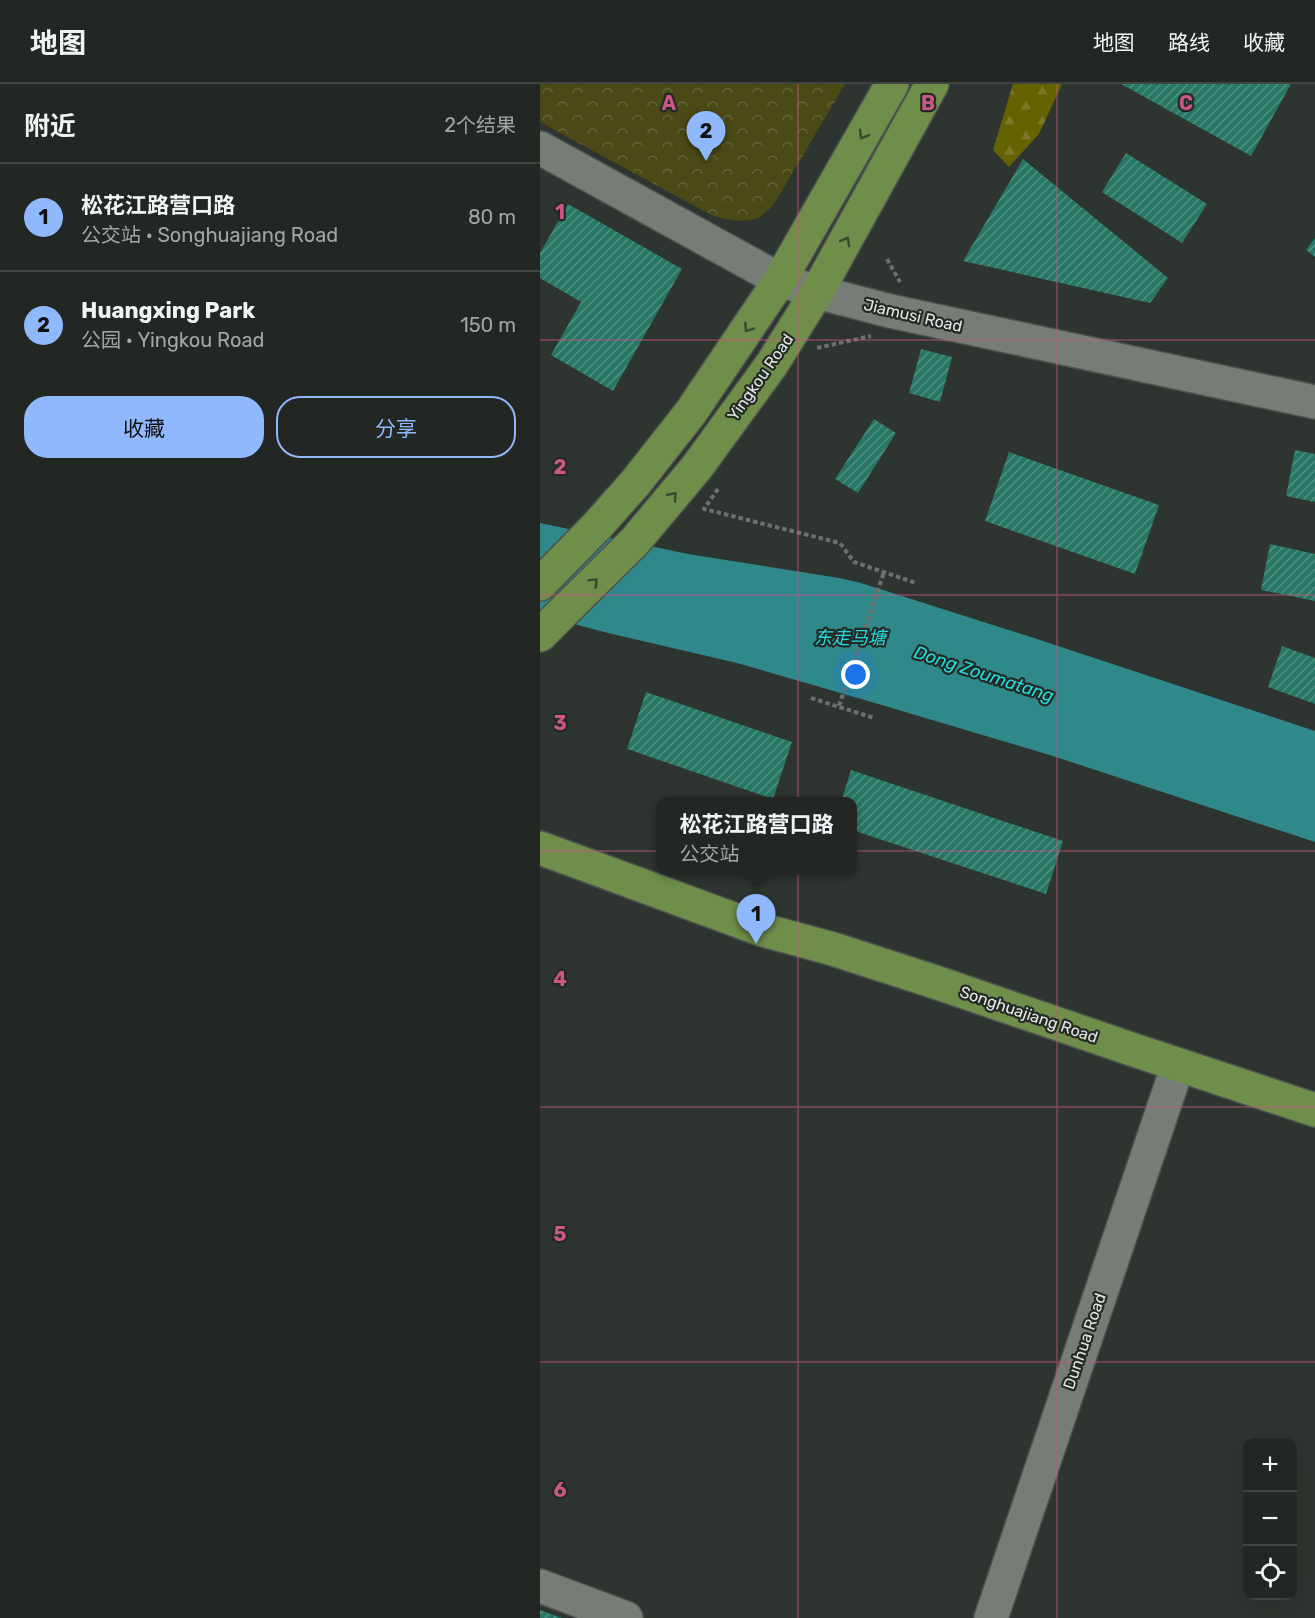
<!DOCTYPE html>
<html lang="zh">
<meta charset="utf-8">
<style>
:root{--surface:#222723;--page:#2e3330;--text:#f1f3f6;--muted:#a2a5a6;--line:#3f4441;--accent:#90b8fd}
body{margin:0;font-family:Rubik,"Noto Sans SC",sans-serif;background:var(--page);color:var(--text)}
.controls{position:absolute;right:18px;bottom:18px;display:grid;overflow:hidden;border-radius:12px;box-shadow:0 6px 24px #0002}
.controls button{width:54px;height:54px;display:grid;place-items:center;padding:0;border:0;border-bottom:2px solid var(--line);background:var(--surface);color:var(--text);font:30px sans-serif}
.you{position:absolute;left:316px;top:591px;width:21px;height:21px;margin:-15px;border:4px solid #fff;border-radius:50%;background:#1a73e8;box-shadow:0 0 0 9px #1a73e833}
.badge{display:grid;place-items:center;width:39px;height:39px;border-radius:50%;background:var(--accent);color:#111;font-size:20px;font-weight:700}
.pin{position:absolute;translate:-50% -50px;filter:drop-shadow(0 2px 3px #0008)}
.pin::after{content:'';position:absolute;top:32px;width:21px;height:18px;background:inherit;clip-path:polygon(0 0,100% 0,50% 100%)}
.popup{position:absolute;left:116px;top:713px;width:201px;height:78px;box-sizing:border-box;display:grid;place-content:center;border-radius:12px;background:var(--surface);filter:drop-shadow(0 2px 4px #0005);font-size:20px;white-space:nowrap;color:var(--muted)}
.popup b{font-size:22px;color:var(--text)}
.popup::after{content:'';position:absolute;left:50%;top:100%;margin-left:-12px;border:12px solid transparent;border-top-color:var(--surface)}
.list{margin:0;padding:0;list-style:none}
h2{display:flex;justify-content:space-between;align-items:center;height:78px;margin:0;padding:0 24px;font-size:26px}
h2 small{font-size:20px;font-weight:400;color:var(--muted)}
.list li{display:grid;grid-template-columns:39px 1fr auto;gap:18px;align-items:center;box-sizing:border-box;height:108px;padding:0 24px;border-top:2px solid var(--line)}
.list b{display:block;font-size:22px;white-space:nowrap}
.list p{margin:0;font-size:20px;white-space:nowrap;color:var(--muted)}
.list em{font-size:20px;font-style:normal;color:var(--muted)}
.actions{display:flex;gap:12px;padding:18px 24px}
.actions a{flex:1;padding:14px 0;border:2px solid var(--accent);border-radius:24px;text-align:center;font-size:21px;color:var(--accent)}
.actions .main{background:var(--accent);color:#111}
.icon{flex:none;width:33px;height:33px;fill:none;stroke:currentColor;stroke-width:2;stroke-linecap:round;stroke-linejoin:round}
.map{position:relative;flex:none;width:775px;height:1534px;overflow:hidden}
header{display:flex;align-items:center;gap:36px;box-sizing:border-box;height:84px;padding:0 30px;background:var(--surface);border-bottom:2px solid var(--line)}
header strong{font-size:28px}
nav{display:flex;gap:33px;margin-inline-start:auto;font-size:21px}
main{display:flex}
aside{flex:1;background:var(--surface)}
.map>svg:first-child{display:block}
.forest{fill:url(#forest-firs)}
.park{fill:url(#park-crowns)}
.water{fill:#2f898a}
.building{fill:url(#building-hatch)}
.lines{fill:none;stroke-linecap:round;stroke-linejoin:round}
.minor-casing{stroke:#4c514d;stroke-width:36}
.major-casing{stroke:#4c514d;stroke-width:36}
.path{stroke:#6c716d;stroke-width:4;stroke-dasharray:4.5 3;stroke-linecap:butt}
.minor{stroke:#767d77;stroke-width:33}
.major{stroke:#6f8e4a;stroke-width:33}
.oneway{stroke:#3a4830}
.grid{fill:none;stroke:#cc5684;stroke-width:1.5;stroke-opacity:0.55}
.labels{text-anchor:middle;stroke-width:4.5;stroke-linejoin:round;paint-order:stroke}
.street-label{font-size:16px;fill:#e4e8e5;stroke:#242a25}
.water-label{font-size:18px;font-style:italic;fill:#22dcdd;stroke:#242a25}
.grid-label{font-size:20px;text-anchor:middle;font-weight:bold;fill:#cc5684;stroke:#242a25;stroke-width:4.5;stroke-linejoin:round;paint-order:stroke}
</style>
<header>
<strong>地图</strong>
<nav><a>地图</a><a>路线</a><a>收藏</a></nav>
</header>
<main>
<aside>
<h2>附近<small>2个结果</small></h2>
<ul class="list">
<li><span class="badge">1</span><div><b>松花江路营口路</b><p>公交站 · Songhuajiang Road</p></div><em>80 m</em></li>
<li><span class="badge">2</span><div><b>Huangxing Park</b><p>公园 · Yingkou Road</p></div><em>150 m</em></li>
</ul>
<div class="actions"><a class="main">收藏</a><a>分享</a></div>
</aside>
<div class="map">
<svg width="775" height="1534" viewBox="0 0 775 1534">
<defs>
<pattern id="forest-firs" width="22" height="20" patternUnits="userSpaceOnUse" patternTransform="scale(1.5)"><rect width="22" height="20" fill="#646201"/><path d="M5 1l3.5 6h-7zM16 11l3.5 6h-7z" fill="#7a7826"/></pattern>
<pattern id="park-crowns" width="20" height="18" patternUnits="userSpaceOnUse" patternTransform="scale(1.5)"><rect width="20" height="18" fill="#4b4a16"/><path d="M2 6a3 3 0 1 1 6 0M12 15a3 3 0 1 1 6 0" fill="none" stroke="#656438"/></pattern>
<pattern id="building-hatch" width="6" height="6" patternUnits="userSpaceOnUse" patternTransform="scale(1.5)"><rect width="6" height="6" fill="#277764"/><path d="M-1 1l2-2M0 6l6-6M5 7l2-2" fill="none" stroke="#519181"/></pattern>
</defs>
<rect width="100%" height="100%" fill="#2e342f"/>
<!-- forest -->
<path class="forest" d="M473 0H522L499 50 469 83 453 66Z"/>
<!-- park -->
<path class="park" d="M0 0H305L236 117C233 121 230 125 226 128 212 142 190 136 173 132L0 38Z"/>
<!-- water -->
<path class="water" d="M0 439 148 470 299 494 321 499 497 555 775 647V758L513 672 318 614 197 579 68 549 0 531Z"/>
<!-- building -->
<path class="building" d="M581 0H751L711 72Z
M586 69 667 120 642 159 562 108Z
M483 75 628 194 610 219 423 177Z
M28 120 142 185 73 307 11 271 41 218 0 194V169Z
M775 154V173L766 166Z
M381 265 412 273 400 318 369 309Z
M334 335 356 349 318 409 295 395Z
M755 366 775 370V418L746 412Z
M469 368 619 421 595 490 445 437Z
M730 460 775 470V517L721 506Z
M742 562 775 574V620L728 603Z
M106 608 252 658 233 715 87 665Z
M311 686 523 757 506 810 312 746V718H301Z
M0 1526 22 1534H0Z"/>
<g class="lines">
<!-- minor casing -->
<g class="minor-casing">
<path id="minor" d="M0 64 240 196 277 208 350 227 775 318
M0 1502 86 1534
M451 1534 638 981"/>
</g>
<!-- major casing -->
<g class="major-casing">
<path id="major" d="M0 500 57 442 96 398 151 328 240 196 352 0
M0 551 95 457 157 383 232 280 277 208 392 0
M0 764 223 846 293 865 395 898 591 965 775 1026"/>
</g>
<!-- path -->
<path class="path" d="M347 175 360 198
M277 264 331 252
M178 405 164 425 300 459 314 478 376 499
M271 614 334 634
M299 622 344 488"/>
<!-- minor -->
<use href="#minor" class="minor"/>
<!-- major -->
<use href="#major" class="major"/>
</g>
<!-- one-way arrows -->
<defs><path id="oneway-chevron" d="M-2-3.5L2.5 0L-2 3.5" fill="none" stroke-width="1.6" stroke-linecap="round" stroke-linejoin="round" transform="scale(1.5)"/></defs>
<g class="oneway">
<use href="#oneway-chevron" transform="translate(323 51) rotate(120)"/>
<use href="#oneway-chevron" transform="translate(306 157) rotate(-61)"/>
<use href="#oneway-chevron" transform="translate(208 244) rotate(124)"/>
<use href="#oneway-chevron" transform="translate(133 412) rotate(-50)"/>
<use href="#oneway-chevron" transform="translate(54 498) rotate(-45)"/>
</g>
<!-- grid -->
<path class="grid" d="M258 0V1534M517 0V1534M0 256H775M0 511H775M0 767H775M0 1023H775M0 1278H775"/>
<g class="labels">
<!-- street labels -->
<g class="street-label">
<text transform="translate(373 231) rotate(13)" y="6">Jiamusi Road</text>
<text transform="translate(220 293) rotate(-55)" y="6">Yingkou Road</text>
<text transform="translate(489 930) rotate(19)" y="6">Songhuajiang Road</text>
<text transform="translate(544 1257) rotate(-71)" y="6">Dunhua Road</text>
</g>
<!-- water labels -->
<g class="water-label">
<text x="310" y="560">东走马塘</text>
<text transform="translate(444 590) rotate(18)" y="6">Dong Zoumatang</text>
</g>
</g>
<g class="grid-label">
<text x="129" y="26">A</text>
<text x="388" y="26">B</text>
<text x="646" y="26">C</text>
<text x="20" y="135">1</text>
<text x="20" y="390">2</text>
<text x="20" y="646">3</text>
<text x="20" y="902">4</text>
<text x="20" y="1157">5</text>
<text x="20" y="1413">6</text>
</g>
</svg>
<div class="controls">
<button>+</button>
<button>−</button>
<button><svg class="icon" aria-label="locate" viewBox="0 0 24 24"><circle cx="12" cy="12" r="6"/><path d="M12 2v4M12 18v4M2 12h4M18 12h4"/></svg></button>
</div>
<div class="you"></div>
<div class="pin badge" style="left:216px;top:860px">1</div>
<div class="popup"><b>松花江路营口路</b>公交站</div>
<div class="pin badge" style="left:166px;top:77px">2</div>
</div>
</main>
